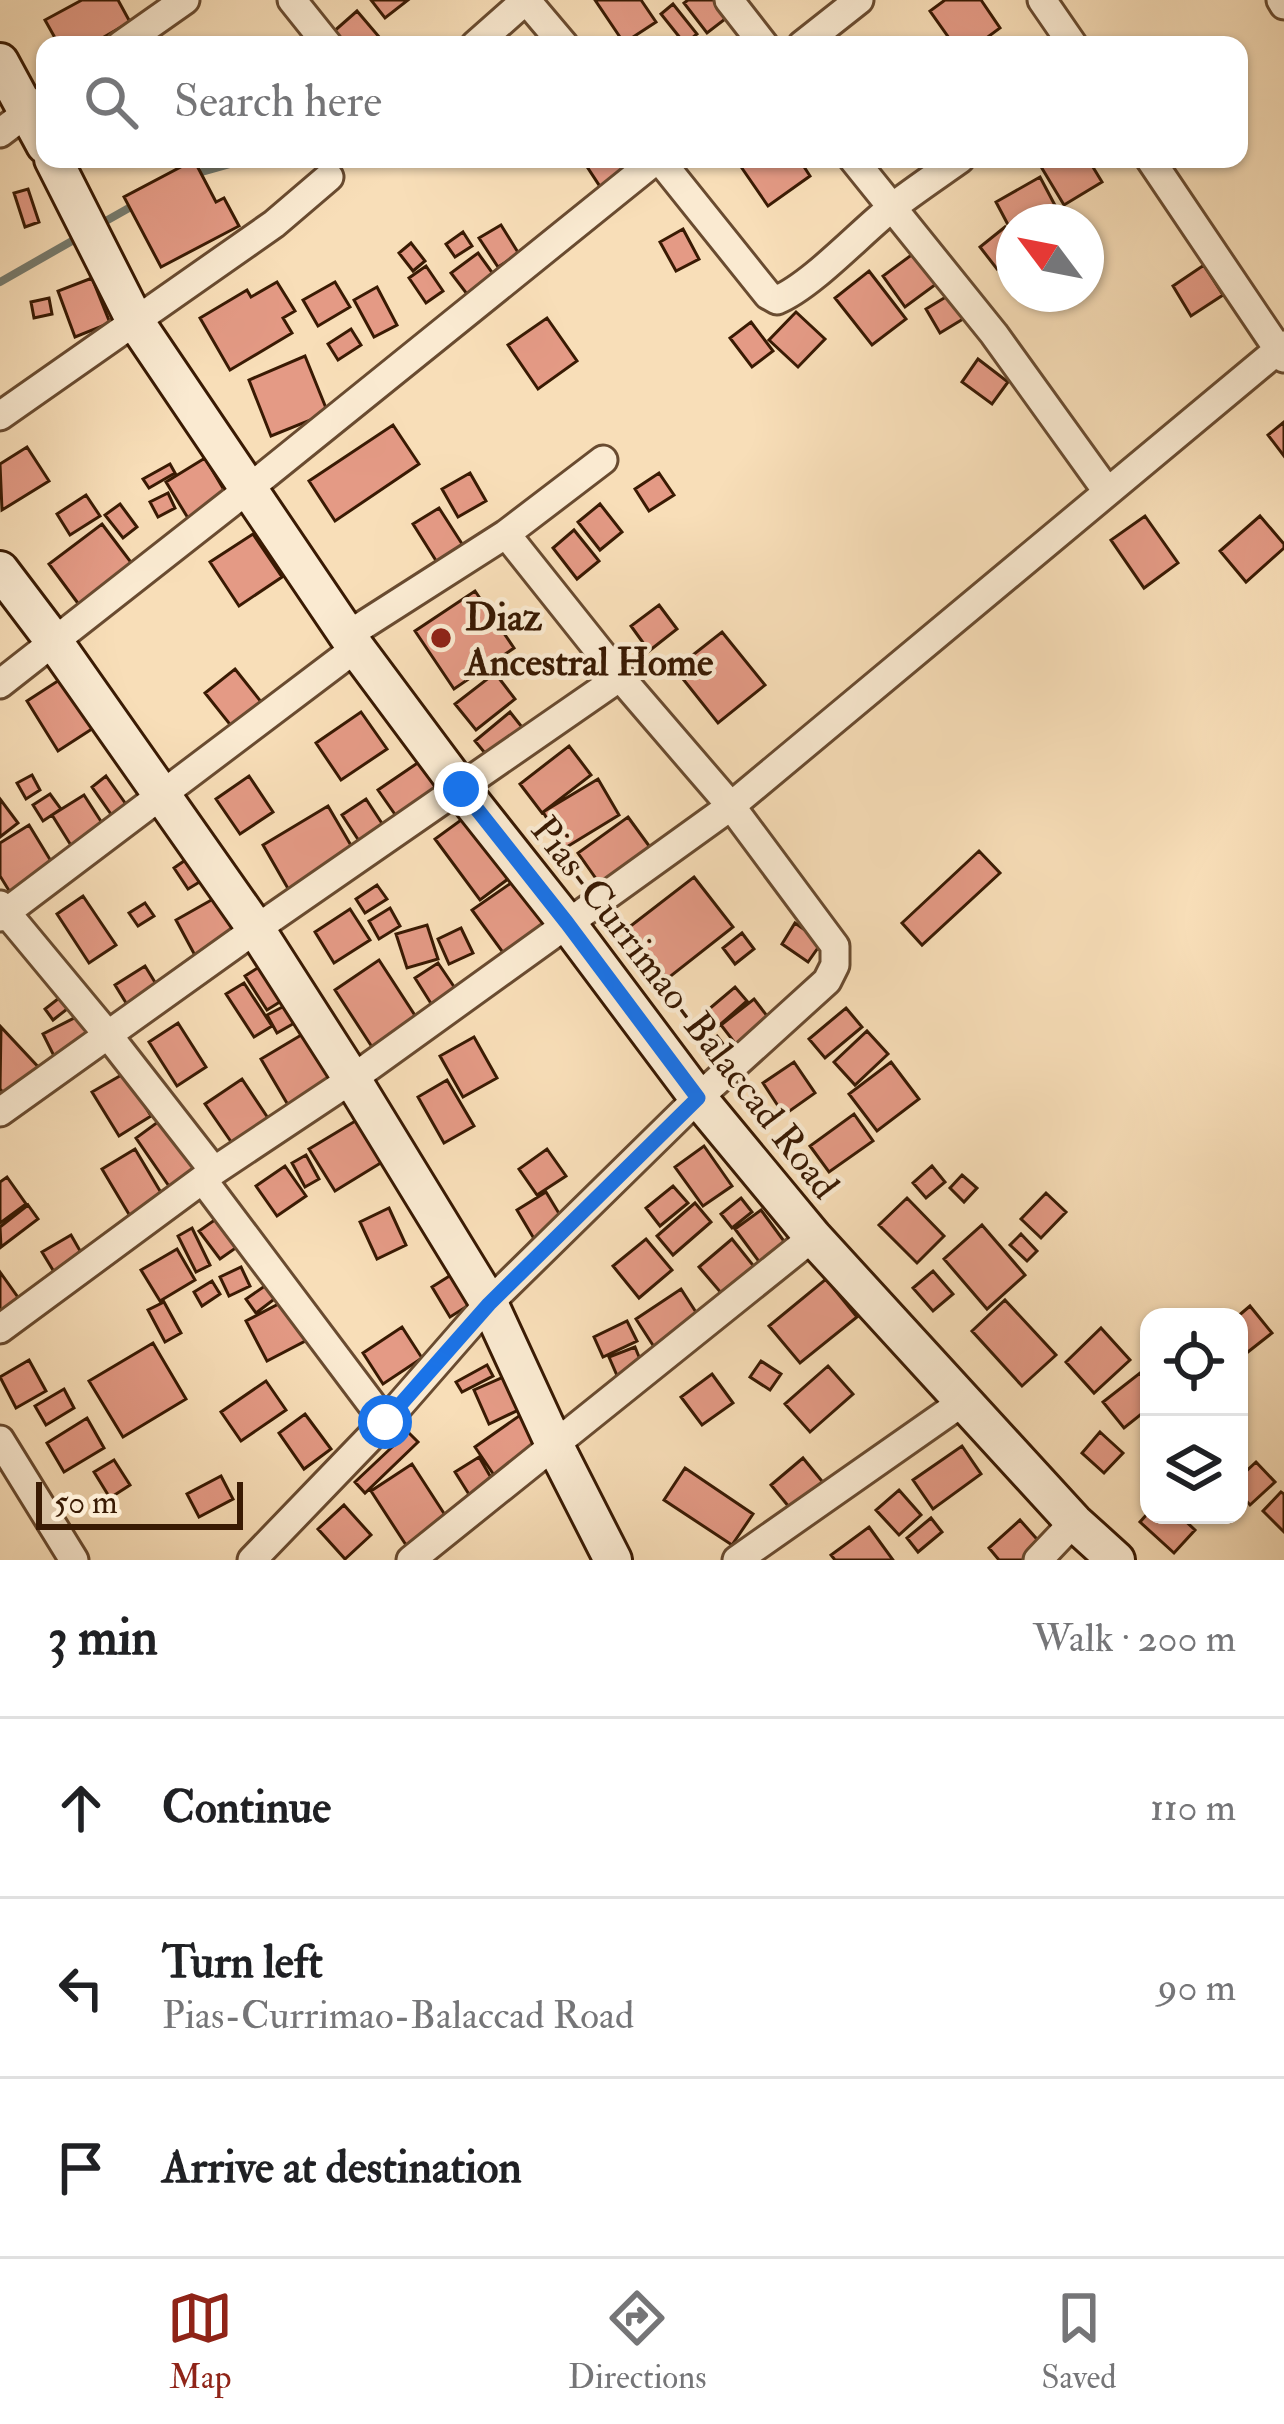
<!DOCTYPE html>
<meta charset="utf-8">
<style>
:root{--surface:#fff;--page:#f6f6f6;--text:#202124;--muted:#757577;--line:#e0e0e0;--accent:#8f2418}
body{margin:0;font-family:"IM FELL Double Pica",serif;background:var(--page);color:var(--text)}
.controls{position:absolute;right:36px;bottom:36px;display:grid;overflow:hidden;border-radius:24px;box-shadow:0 3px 9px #0004}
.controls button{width:108px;height:108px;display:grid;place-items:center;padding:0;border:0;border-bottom:3px solid var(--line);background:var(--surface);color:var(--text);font:60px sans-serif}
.compass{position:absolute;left:996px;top:204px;width:108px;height:108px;border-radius:50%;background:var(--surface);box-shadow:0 3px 9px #0004;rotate:302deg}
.scale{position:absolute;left:36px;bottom:30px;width:207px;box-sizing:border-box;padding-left:12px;border:6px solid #391a03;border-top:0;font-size:33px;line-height:42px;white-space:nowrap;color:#391a03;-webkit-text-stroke:9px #faead1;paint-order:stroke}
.stop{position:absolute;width:36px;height:36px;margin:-27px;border:9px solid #1a73e8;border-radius:50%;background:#fff}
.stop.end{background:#1a73e8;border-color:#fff;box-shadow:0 3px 12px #0008}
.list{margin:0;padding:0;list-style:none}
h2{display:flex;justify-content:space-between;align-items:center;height:156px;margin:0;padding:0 48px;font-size:51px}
h2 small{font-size:39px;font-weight:400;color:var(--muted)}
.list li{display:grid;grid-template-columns:78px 1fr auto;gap:36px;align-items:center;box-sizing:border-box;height:180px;padding:0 48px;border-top:3px solid var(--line)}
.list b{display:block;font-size:45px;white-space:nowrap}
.list p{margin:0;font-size:39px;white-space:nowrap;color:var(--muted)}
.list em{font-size:39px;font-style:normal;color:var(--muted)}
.icon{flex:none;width:66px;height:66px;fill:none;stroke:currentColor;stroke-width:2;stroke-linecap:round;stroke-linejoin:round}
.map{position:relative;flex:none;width:1284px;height:1560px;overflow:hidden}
.search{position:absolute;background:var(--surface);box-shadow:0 3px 9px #0004;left:36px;right:36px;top:36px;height:132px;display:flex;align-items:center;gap:30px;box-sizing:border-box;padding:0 42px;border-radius:24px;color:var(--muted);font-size:45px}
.sheet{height:696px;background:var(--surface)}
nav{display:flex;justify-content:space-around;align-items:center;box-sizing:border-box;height:168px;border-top:3px solid var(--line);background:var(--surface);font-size:33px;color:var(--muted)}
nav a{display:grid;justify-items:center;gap:6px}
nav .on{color:var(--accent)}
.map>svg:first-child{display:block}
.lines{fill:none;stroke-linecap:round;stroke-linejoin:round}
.stream{stroke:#767b6e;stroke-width:8}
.building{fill:#e49a85;stroke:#391a03;stroke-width:3}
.street-casing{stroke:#694b30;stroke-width:33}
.secondary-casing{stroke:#391a03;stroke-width:42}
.street{stroke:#faead1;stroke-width:27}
.secondary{stroke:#faead1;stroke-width:36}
.route{stroke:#1a73e8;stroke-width:15}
.poi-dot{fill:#8f2418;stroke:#faead1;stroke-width:4.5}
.labels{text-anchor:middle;stroke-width:9;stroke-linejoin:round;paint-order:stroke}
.poi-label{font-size:39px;font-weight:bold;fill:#391a03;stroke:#faead1;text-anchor:start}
.street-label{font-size:39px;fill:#391a03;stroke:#faead1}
</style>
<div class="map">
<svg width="1284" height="1560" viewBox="0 0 1284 1560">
<rect width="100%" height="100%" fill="#f8deb8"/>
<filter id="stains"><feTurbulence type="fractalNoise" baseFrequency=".00167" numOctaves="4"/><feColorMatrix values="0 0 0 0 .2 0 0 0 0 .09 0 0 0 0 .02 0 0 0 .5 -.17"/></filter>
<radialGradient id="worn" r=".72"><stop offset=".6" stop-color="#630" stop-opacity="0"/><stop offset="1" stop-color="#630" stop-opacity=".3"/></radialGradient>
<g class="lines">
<!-- stream -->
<path class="stream" d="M436 159 469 160
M191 175 248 159
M97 226 136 204
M0 282 79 237"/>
</g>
<!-- building -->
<path class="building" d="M82 0H118L130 22 90 45H59L45 20Z
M371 0H408L385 18Z
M595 0H641L656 22 624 43Z
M688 0H716L729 16 707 33 684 3Z
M945 0H981L1000 28 977 45H954L930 11Z
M673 4 697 34 685 44 661 14Z
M357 11 380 38 371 45H341L332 33Z
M582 159H634L636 163 601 188Z
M740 159H799L810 176 768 206 737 161Z
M1050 159H1088L1102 182 1064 205 1040 165Z
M194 160 216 202 224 198 239 226 161 267 124 197Z
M1040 177 1058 211 1039 222H1014V236L996 202Z
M28 189 39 222 25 227 14 193Z
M501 225 519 254 498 267 479 238Z
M1005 227 1014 239V256L997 269 980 247Z
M683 229 699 259 676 271 660 242Z
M463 232 472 246 455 257 446 244Z
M411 243 425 261 413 271 399 253Z
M921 248 943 279 905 307 883 276Z
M478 253 499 282 473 302 451 273Z
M1204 265 1223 295 1191 316 1173 286Z
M426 266 443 291 426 303 409 278Z
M869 271 906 319 872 345 835 298Z
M92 278 110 323 75 337 58 291Z
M277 282 295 311 283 318 292 333 230 370 200 318 247 290 251 297Z
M335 282 350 307 318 326 303 300Z
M377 287 397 325 374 337 354 300Z
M954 292 968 316 940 333 926 309Z
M49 298 52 314 34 318 31 302Z
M796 312 825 339 798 367 769 340Z
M547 318 577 361 538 389 508 345Z
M751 322 773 351 752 367 730 338Z
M351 329 361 345 338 360 328 344Z
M305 356 328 413 271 436 249 380Z
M978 359 1008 382 992 404 962 382Z
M1284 422V456L1268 435Z
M393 425 419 464 335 521 309 481Z
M27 447 49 481 2 510 0 464Z
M205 458 230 500 191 523 166 482Z
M170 464 175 473 149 488 143 479Z
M470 473 486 501 458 517 442 489Z
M659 473 674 495 649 511 635 489Z
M168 493 175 508 158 517 150 502Z
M86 495 100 516 70 535 57 514Z
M120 504 137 527 123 538 105 515Z
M600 504 622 532 600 550 578 522Z
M439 508 466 550 440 567 413 524Z
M1145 516 1178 563 1144 588 1111 540Z
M1260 516 1284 544V548L1246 582 1220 551Z
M102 524 133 565 80 606 49 564Z
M574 530 599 561 577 579 553 548Z
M253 534 282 577 239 606 210 562Z
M475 591 514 648 454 689 415 631Z
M659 605 677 629 649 651 631 626Z
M722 632 765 685 718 723 675 669Z
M235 669 262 703 232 727 205 693Z
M495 673 515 699 476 730 455 704Z
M67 675 98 725 58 751 27 701Z
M361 712 387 749 341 780 316 743Z
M510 712 529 736 494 764 475 741Z
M569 746 591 775 542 813 520 784Z
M419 762 441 794 401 823 378 790Z
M32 775 40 790 26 799 17 783Z
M106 776 128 807 113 817 92 787Z
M249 776 273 812 240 834 216 799Z
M598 779 619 815 565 848 543 812Z
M50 794 61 809 43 821 33 805Z
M84 795 104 826 72 847 52 815Z
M0 799 18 823 0 837Z
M366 799 387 831 363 847 342 815Z
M328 806 356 854 290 892 263 845Z
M472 812 516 873 480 900 435 839Z
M628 817 655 854 604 890 578 853Z
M29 825 57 871 13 897 0 876V843Z
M979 851 1000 873 922 945 902 923Z
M197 852 211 875 188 889 174 868Z
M694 877 733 927 667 979 628 928Z
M514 881 544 925 504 954 472 910Z
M377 885 387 899 365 913 356 899Z
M222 894 245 934 198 961 176 920Z
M83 896 116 945 89 963 57 914Z
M145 903 154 916 138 926 129 913Z
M390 908 400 926 379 939 369 921Z
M350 909 370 940 334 963 315 932Z
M795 923 822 942 808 962 782 944Z
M427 925 438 959 407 968 396 934Z
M461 928 473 953 449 964 438 939Z
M742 933 754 949 735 964 723 948Z
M273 958 294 993 267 1010 245 976Z
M379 960 418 1020 374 1050 335 990Z
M438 963 461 997 437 1013 415 978Z
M145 966 161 992 131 1011 115 985Z
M244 983 272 1026 254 1037 226 994Z
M735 987 747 1001 714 1030 702 1015Z
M63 995 71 1006 53 1020 45 1009Z
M754 999 774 1025 741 1051 721 1025Z
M296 1000 305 1017 277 1033 267 1015Z
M846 1008 862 1027 825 1058 809 1039Z
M82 1014 95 1039 56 1060 43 1034Z
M178 1023 206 1067 177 1086 149 1042Z
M1 1027 43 1072 12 1102 0 1089Z
M308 1031 338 1083 291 1110 261 1059Z
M867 1031 888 1054 855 1085 834 1062Z
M717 1036 736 1061 720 1073 701 1048Z
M474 1037 497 1078 463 1097 440 1056Z
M794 1062 815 1093 784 1115 763 1083Z
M891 1062 919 1099 877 1131 849 1094Z
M125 1073 151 1116 119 1136 92 1092Z
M242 1079 270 1121 234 1146 205 1104Z
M447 1080 474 1126 444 1143 418 1097Z
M367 1114 392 1156 335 1191 309 1149Z
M854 1114 873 1141 829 1172 810 1146Z
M166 1116 204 1171 173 1192 136 1138Z
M704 1146 732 1186 703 1206 675 1167Z
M135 1149 166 1201 133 1221 102 1169Z
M547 1149 566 1176 537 1195 519 1169Z
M306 1155 319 1179 305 1187 292 1163Z
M285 1166 306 1196 277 1216 256 1186Z
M932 1166 945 1182 926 1198 913 1183Z
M962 1175 977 1188 964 1202 950 1188Z
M7 1177 26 1204 0 1223V1182Z
M673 1186 688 1203 660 1226 646 1208Z
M546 1192 566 1225 536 1242 517 1210Z
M1046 1193 1066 1212 1041 1238 1021 1219Z
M741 1198 752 1212 732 1228 721 1214Z
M907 1198 944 1236 917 1263 879 1225Z
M695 1203 711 1222 673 1255 657 1236Z
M28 1205 38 1219 1 1247 0 1227Z
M389 1208 406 1245 377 1259 360 1222Z
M761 1210 792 1252 766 1271 735 1229Z
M226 1212 247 1240 220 1259 199 1231Z
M982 1225 1025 1275 987 1309 944 1259Z
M192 1228 210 1265 196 1272 178 1236Z
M1021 1234 1037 1251 1027 1261 1010 1245Z
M71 1235 87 1263 59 1280 42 1252Z
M646 1239 672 1270 639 1298 613 1266Z
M732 1239 760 1274 728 1301 699 1267Z
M177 1249 195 1280 160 1301 141 1270Z
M241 1267 250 1286 229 1296 220 1277Z
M459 1270 477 1300 450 1317 432 1287Z
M933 1271 953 1294 933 1311 913 1288Z
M0 1272 22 1303 0 1319Z
M826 1279 857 1317 800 1363 769 1326Z
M212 1281 220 1294 202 1306 194 1292Z
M272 1281 281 1294 256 1313 246 1299Z
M681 1289 703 1323 658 1353 636 1319Z
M288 1299 309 1339 267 1361 246 1321Z
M1005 1300 1056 1355 1022 1386 972 1331Z
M164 1302 181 1333 165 1342 148 1310Z
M1250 1306 1272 1333 1239 1359 1237 1317Z
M627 1321 637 1341 603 1357 594 1337Z
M402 1327 422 1358 383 1384 363 1353Z
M1101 1328 1130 1360 1094 1393 1066 1362Z
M153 1343 186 1399 123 1437 89 1381Z
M635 1347 644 1369 619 1380 609 1357Z
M29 1360 46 1391 16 1408 0 1377Z
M761 1361 781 1374 770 1390 750 1377Z
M487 1365 493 1376 462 1392 456 1382Z
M828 1366 853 1394 810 1432 785 1404Z
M515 1372 529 1405 489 1424 474 1390Z
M1140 1373 1149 1384V1408L1124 1428 1103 1402Z
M712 1374 733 1403 702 1425 681 1397Z
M266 1381 286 1410 241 1441 221 1412Z
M64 1389 74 1408 46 1425 35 1406Z
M529 1409 552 1443 498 1481 475 1447Z
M305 1414 331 1449 304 1469 279 1433Z
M87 1418 104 1448 64 1472 47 1443Z
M408 1432 418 1442 365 1493 355 1482Z
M1100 1432 1123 1453 1104 1473 1082 1453Z
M962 1446 981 1474 933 1509 913 1480Z
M479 1457 493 1481 470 1496 455 1472Z
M803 1458 826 1486 794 1513 771 1485Z
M114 1460 130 1485 110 1498 94 1472Z
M1256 1462 1275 1482 1250 1505 1239 1493V1478Z
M412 1464 447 1518 406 1545 371 1491Z
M685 1468 753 1514 732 1545 664 1500Z
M221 1476 233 1499 199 1517 187 1494Z
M899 1490 921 1515 899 1535 876 1510Z
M1281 1492 1284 1494V1532L1263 1511Z
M344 1505 371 1535 345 1559 318 1529Z
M1149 1512V1515H1179L1195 1530 1174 1553 1140 1522Z
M931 1518 942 1532 918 1552 907 1538Z
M1020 1520 1043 1546 1028 1560H999L989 1548Z
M869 1527 893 1560H835L831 1555Z"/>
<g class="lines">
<!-- street casing -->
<g class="street-casing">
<path id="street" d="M292 0 328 45
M526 0 564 45
M729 0 764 45
M1042 0 1073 45
M1281 0 1284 5
M121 45 185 0
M475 45 526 0
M802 45 859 0
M0 133 45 99
M659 159 768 295 777 300C811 286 859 234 889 210 912 192 936 176 960 159
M853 159 994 334 1107 491
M1150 159 1284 358
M0 416 274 224 329 177
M506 534 603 460
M0 684 247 490 657 159
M0 905 108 1035 214 1171
M0 917 356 648
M0 1112 256 929 620 677
M203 1180 385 1422
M0 1329 214 1171 352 1079 731 806 1284 345
M0 1440 74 1560
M252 1560 385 1422 489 1303 698 1098 827 981 835 965V946L731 806 620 677 506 534 348 635
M411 1560 813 1237
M737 1560 964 1401
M1038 1560 1074 1522"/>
</g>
<!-- secondary casing -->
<g class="secondary-casing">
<path id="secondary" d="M0 62 45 145
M53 159 135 321 356 648 461 789 567 923 698 1098 813 1237 1074 1522 1116 1560
M0 570 53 640 256 929 352 1079 489 1303 554 1444 613 1560"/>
</g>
<!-- street -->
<use href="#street" class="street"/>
<!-- secondary -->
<use href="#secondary" class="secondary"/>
</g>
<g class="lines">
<!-- route -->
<path class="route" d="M385 1422 489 1304 698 1098 567 923 461 789"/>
</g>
<!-- markers -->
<circle class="poi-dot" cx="441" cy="638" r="12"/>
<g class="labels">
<!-- poi labels -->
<g class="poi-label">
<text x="465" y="630">Diaz<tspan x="465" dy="45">Ancestral Home</tspan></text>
</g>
<!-- street labels -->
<g class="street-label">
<text transform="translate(686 1007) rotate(52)" y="14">Pias-Currimao-Balaccad Road</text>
</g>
</g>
<rect width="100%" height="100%" filter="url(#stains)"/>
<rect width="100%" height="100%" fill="url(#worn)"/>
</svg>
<div class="controls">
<button><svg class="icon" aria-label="locate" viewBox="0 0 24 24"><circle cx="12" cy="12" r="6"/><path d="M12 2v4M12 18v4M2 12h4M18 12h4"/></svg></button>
<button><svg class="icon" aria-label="layers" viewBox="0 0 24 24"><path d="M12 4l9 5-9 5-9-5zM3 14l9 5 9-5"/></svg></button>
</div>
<svg class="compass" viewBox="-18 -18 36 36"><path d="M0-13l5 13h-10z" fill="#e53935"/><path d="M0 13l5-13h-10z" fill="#757577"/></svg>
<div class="scale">50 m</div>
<div class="stop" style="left:385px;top:1422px"></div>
<div class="stop end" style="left:461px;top:789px"></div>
<div class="search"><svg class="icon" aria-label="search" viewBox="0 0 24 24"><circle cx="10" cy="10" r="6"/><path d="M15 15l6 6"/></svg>Search here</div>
</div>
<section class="sheet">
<h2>3 min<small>Walk · 200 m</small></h2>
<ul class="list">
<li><svg class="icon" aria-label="ahead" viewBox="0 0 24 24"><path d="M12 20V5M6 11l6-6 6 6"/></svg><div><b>Continue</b></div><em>110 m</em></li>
<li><svg class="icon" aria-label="left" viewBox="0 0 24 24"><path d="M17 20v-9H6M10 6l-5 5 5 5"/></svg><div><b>Turn left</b><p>Pias-Currimao-Balaccad Road</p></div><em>90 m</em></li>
<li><svg class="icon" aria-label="arrive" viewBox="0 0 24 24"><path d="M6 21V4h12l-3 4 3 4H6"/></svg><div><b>Arrive at destination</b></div></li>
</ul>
</section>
<nav>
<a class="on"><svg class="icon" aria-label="map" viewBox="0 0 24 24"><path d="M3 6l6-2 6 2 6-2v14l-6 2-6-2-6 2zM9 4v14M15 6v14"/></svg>Map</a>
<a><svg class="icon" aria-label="directions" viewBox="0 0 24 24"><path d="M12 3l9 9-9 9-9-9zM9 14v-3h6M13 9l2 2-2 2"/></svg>Directions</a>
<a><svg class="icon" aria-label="saved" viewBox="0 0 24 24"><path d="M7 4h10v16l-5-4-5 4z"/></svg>Saved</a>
</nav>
